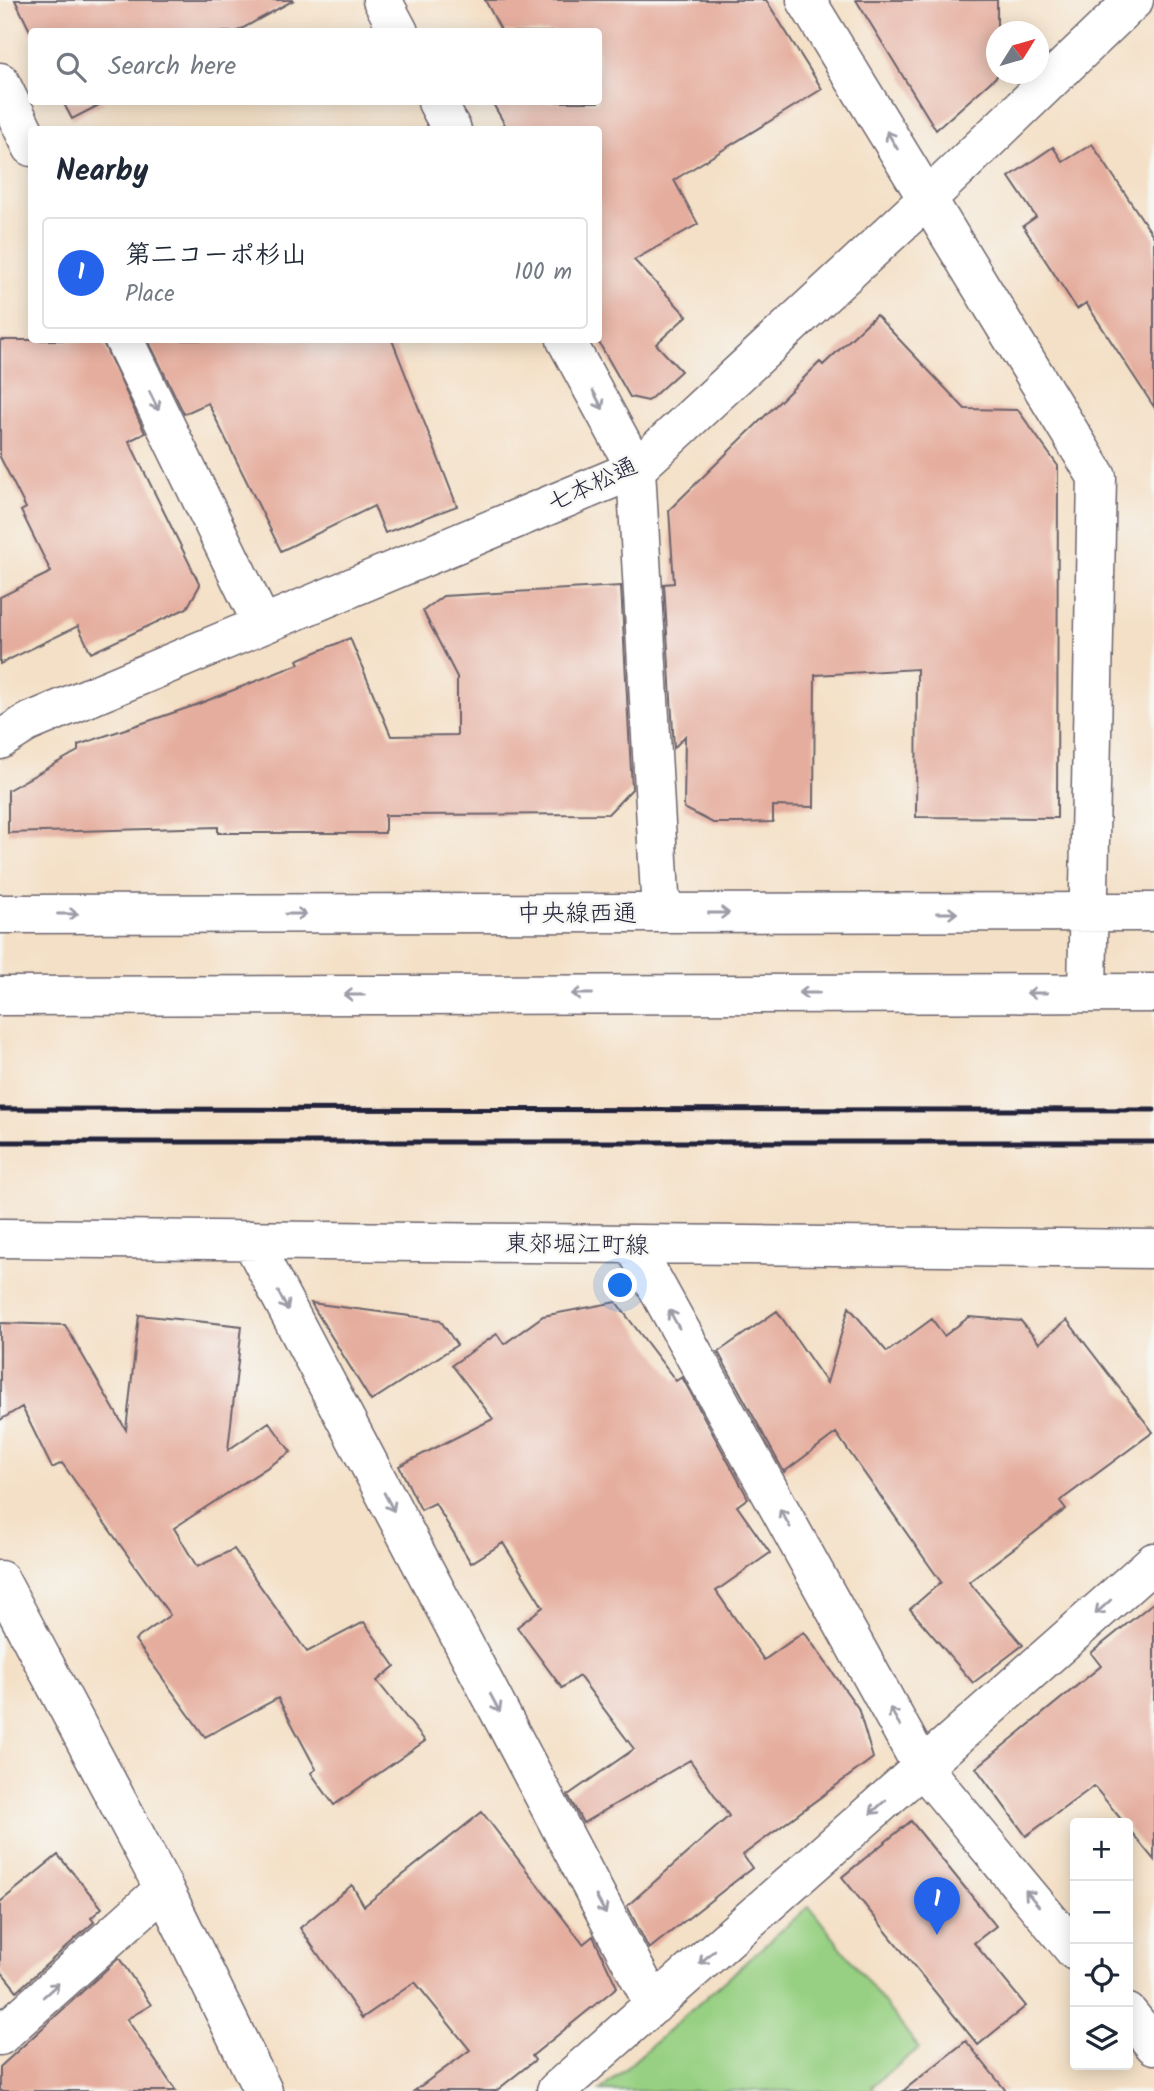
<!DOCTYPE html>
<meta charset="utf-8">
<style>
:root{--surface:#fff;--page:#f2f2f3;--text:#1f2937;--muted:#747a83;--line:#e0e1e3;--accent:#2563eb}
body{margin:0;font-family:Kalam,"Klee One",sans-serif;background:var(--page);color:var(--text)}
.controls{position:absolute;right:21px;bottom:21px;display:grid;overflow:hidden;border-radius:7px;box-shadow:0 4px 18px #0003}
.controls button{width:63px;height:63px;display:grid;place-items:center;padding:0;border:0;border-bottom:2px solid var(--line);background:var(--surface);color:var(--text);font:35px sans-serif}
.compass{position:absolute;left:986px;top:21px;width:63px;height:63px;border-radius:50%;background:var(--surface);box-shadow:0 4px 18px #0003;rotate:53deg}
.you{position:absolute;left:621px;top:1286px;width:24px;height:24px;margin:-18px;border:5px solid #fff;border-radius:50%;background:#1a73e8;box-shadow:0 0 0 10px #1a73e833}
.badge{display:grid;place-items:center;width:46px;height:46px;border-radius:50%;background:var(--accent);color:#fff;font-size:23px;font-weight:700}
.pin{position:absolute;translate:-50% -58px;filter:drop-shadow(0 2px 4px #0008)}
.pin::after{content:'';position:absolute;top:37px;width:24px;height:21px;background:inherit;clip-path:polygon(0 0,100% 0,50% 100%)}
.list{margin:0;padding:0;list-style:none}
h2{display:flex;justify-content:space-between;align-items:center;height:91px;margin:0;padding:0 28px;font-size:30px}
h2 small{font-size:23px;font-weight:400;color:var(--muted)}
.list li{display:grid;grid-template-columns:46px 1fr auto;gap:21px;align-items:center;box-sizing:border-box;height:112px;margin:0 14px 14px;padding:0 14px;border:2px solid var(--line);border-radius:7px}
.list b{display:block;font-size:26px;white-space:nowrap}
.list p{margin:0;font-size:23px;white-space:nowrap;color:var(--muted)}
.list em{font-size:23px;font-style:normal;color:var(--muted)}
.icon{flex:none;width:38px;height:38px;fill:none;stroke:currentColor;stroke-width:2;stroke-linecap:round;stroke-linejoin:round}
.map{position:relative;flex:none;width:1154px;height:2091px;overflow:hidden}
.search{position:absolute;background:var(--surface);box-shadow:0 4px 18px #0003;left:28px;top:28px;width:574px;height:77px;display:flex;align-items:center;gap:18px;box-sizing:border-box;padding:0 24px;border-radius:7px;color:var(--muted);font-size:26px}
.panel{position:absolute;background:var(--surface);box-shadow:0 4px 18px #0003;left:28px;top:126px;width:574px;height:217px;border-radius:7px}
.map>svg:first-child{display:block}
.green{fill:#97d082;stroke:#5c795e;stroke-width:2}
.building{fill:#e5ad9e}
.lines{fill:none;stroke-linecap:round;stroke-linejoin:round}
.minor-casing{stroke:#6c646c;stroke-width:41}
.minor{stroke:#fff;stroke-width:38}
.rail{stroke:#22223b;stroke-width:5}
.oneway{stroke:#9c9ca7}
.labels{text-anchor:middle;stroke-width:5;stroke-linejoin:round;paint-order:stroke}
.street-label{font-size:24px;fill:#22223b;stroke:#f6f6f2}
</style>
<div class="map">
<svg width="1154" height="2091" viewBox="0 0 1154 2091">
<rect width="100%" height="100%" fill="#f6f6f2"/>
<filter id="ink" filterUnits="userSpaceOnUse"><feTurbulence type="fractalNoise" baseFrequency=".0143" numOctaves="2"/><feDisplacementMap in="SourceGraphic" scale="14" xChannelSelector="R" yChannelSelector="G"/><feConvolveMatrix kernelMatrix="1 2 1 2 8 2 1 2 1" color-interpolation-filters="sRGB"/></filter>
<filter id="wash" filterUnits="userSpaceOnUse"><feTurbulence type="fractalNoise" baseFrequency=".00686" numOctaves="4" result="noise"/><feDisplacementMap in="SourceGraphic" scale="28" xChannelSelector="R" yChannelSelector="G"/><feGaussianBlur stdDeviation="1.57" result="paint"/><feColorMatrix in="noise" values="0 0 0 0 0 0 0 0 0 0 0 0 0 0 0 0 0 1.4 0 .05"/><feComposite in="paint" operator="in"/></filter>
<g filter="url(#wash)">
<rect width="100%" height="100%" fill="#f4e0c6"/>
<!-- green -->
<path class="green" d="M809 1906 919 2048 872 2086 875 2091H600Z"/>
<g id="blocks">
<!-- building -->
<path class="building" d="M15 0H294L236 32H32V35Z
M485 0H766L822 89 674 180 698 224 634 260 687 316 656 344 681 371 648 401 630 397 598 341V130H508L492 102H598V32H502Z
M856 0H997V76L936 130Z
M63 102H105L72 119Z
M1092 144 1154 237V407L1086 303 1077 309 1023 226 1036 217 1009 177 1053 147 1063 162Z
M876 315 965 409 1018 410 1058 466 1057 818 916 817 917 669 815 675 814 807 773 806V822L739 823H713L684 808 685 736 674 748 664 584 674 583 669 510 820 362 823 365Z
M0 340H102L145 433 129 441 200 585 187 608 91 653 78 626 0 664V597L51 572 21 511 26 508 0 457Z
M148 340H392L457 506 385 533 374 506 281 551 208 403 184 414Z
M621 586 632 789 608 814 385 815V833H218V827L8 833V790L78 751V745L196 705 299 664 297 660 350 638 391 736 457 735V677L423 611 443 596Z
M616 1302 676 1381 682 1377 748 1498 737 1506 770 1553 716 1591 764 1660 804 1632 858 1708 873 1758 743 1855 752 1868 649 1949 627 1906 729 1816 690 1760 583 1823 568 1795 634 1749 579 1676 562 1688 517 1627 543 1607 503 1543 471 1563 435 1503 421 1510 399 1466 493 1419 452 1365 497 1334 504 1344 543 1316Z
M311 1303 440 1320 457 1345 371 1401Z
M849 1307 887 1352 932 1319 944 1336 969 1317 1021 1321 1039 1343 1067 1320 1153 1432 1060 1501 1066 1509 969 1582 1023 1645 973 1683 910 1609 941 1582 836 1433 784 1472 718 1352 777 1311 827 1383Z
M139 1315 242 1326 228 1450 269 1422 291 1452 174 1528 197 1567 234 1549 307 1652 364 1622 395 1666 377 1681 425 1741 334 1805 311 1773 316 1769 278 1698 205 1737 135 1640 170 1615 62 1463 52 1468 22 1407 0 1420V1323L65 1325 126 1430Z
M1154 1602V1860L1128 1828V1823H1124L1094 1786 1026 1836 976 1768 1101 1666 1091 1653Z
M482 1812 583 1944 593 1936 617 1987 532 2056 535 2060 496 2091H414L470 2050 415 1982 362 2018 300 1928 352 1885 364 1906Z
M911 1821 996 1926 974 1943 1026 2006 978 2045 842 1877Z
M58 1855 102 1908 91 1918 94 1922 17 1991 0 1970V1902Z
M119 1958 151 2005 127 2019 176 2091H0V2067Z
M966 2041 1006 2091H903Z"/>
</g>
</g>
<g filter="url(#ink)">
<use href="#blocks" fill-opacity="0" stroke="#6c646c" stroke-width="2"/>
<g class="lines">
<!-- minor casing -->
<g class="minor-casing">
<path id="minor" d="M382 0 399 32
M806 0 1097 477 1087 993
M0 82 32 147
M437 102 452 130
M124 340 262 624
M566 340 636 469 661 913
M0 740 27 723 636 469 927 199 1134 0
M0 914 1154 912
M0 996 1154 993
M0 1238 1154 1249
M251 1240 654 2005
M633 1244 922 1767 1075 1951
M0 1580 164 1889 263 2091
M1128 2013 1154 2045
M0 2036 164 1889
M556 2091 1154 1562"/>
</g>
<!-- minor -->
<use href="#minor" class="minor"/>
<!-- rail -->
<path class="rail" d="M0 1109 1154 1110
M0 1142H1154"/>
</g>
<!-- one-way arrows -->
<defs><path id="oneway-shaft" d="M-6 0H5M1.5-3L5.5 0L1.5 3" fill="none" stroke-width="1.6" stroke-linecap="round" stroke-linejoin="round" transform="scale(1.75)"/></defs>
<g class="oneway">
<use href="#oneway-shaft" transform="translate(892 140) rotate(-121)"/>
<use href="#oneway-shaft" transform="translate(598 400) rotate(62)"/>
<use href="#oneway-shaft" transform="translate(154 401) rotate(64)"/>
<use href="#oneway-shaft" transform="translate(719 913)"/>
<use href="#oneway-shaft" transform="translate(947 913)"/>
<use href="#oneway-shaft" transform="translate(68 914)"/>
<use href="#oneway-shaft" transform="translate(296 914)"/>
<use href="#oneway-shaft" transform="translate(809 993) rotate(180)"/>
<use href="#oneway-shaft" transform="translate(1037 993) rotate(-180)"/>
<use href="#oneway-shaft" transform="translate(582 994) rotate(180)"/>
<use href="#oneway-shaft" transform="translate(354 995) rotate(180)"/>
<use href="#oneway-shaft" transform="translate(283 1301) rotate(62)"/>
<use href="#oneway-shaft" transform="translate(674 1319) rotate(-119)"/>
<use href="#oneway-shaft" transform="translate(389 1502) rotate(62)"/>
<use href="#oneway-shaft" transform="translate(785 1518) rotate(-119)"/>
<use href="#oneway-shaft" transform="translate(1103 1607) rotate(138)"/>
<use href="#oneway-shaft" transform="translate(495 1703) rotate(62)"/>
<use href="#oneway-shaft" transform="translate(895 1717) rotate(-119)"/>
<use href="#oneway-shaft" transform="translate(878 1807) rotate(138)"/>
<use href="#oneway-shaft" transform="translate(1032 1898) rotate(-130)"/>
<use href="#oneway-shaft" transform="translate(601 1905) rotate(62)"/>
<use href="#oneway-shaft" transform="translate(707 1957) rotate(138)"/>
<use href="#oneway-shaft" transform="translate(51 1990) rotate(-42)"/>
</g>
</g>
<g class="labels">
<!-- street labels -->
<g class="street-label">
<text transform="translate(592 484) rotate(-25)" y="8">七本松通</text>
<text x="577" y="921">中央線西通</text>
<text transform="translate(577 1244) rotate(1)" y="8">東郊堀江町線</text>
</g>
</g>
</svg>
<div class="controls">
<button>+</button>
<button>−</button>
<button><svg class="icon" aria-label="locate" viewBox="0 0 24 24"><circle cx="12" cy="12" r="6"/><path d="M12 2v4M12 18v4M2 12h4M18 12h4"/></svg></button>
<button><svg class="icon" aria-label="layers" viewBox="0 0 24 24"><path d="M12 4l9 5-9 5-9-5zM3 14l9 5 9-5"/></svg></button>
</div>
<svg class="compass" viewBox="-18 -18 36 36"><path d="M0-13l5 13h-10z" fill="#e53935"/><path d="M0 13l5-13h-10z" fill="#747a83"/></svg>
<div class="you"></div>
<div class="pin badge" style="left:937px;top:1935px">1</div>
<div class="search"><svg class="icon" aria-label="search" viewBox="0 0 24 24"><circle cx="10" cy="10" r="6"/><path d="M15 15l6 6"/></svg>Search here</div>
<section class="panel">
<h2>Nearby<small></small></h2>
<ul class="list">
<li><span class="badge">1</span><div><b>第二コーポ杉山</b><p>Place</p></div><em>100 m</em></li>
</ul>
</section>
</div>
